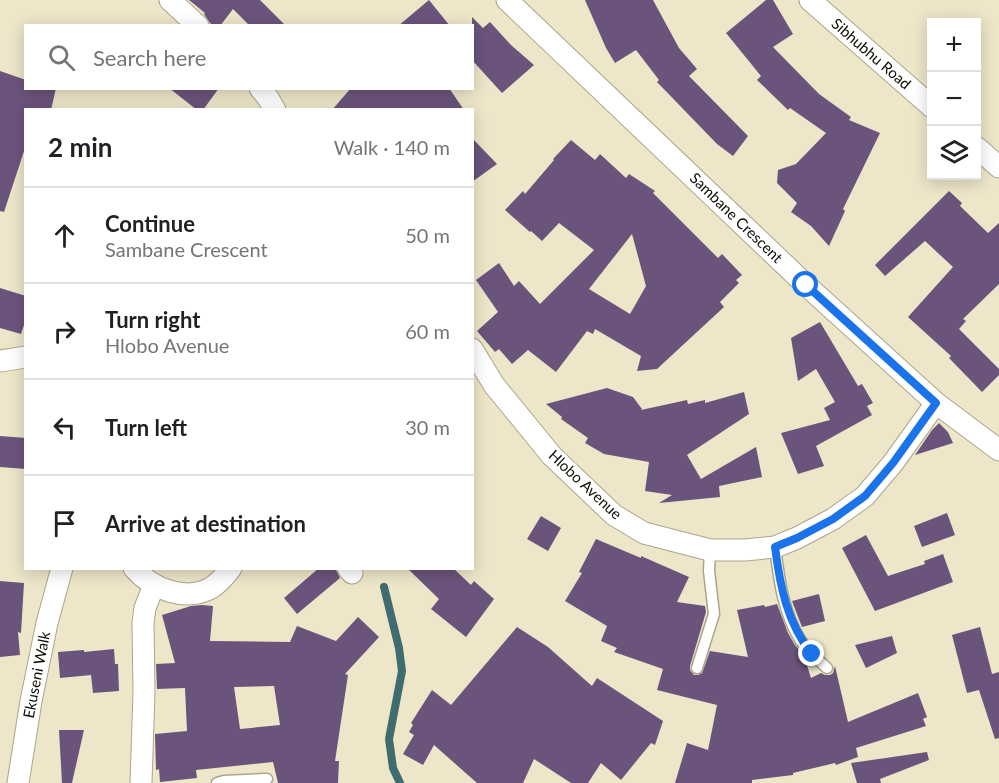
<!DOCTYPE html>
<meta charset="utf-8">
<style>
:root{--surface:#fff;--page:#f2f2f2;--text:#202124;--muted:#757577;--line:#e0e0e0}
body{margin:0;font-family:Lato,sans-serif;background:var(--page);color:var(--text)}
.controls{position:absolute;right:18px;top:18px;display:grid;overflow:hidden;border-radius:0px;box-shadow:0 3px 15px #0003}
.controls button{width:54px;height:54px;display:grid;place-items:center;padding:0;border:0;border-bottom:2px solid var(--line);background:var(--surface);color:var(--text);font:30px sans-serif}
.stop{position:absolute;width:18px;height:18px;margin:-14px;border:4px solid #1a73e8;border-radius:50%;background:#fff}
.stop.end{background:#1a73e8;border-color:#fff;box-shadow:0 2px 6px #0008}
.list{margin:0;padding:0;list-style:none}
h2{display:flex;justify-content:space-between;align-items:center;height:78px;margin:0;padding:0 24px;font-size:26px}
h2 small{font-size:20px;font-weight:400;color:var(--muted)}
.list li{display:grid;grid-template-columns:39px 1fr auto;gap:18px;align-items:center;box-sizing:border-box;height:96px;padding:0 24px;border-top:2px solid var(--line)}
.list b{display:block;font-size:22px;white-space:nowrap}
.list p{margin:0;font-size:20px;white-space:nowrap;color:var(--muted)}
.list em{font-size:20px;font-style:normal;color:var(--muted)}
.icon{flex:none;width:33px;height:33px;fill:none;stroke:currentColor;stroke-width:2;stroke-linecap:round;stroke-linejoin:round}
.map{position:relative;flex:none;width:999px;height:783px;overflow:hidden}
.search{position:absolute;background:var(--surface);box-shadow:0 3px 15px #0003;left:24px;top:24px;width:450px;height:66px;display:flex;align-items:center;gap:15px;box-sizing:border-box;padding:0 21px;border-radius:0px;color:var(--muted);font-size:22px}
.panel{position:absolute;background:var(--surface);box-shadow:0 3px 15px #0003;left:24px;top:108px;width:450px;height:462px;border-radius:0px}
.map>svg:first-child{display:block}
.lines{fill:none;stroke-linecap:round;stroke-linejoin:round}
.stream{stroke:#3e6c6f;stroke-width:8}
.building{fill:#6b547c;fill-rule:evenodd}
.service-casing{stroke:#aca58a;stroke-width:13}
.minor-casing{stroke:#aca58a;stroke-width:23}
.service{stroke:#fff;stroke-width:10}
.minor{stroke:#fff;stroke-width:21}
.route{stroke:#1a73e8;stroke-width:8}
.labels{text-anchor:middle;stroke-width:6;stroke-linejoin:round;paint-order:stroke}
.street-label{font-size:15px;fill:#0f0c04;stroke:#fff}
</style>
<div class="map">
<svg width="999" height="783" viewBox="0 0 999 783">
<rect width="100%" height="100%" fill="#ede6c9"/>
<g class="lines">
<!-- stream -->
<path class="stream" d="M384 587 399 648 402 671 389 739 393 768 400 783"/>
</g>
<!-- building -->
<path class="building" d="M189 0H260L286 26H250L233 9 220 26H214L210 23 204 14 205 13Z
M429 0 450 26H398Z
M585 0H653L679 48 697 69 689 76 748 136 733 156 717 144 657 82 659 80 636 50 615 63 606 48Z
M766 0H773L793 34 773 47 819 94 851 117 849 120 880 133 843 209 845 211 829 246 811 226 791 212 797 203 777 183 778 170 796 164 826 133 790 108 788 110 757 80 761 76 726 33Z
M472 17 483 28 490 22 511 45 534 65 502 93 472 60Z
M0 71 26 80V88H56L51 110H26V145L4 212 0 211Z
M169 88H219L203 110H197Z
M351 88H449L464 110H332Z
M472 138 497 164 472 182Z
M571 140 595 160 600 154 626 178 629 174 655 191 653 193 718 258 722 254 742 275 736 280 739 283 720 302 724 307 657 369 637 371 641 356 595 329 593 334 587 331 556 372 528 350 512 364 499 349 495 352 477 331 498 312 476 280 499 263 514 286 519 281 540 304 594 250 559 223 542 241 531 231 530 232 505 210 523 191 525 194 554 160 553 159ZM632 234 646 286 630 314 589 289Z
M949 191 962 203 960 206 988 233 999 223V284L963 319 966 321 959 329 999 369V375L982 392 949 358 951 356 908 317 953 267 925 241 885 276 875 265Z
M0 288 26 296V319L21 334 0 328Z
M820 322 858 386 862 384 873 403 867 406 872 415 816 446 824 466 798 474 781 433 830 420 824 408 835 402 816 369 798 381 791 338Z
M607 388 633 397 642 409 641 410 687 400 688 404 705 400V403L744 392 749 414 687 455 701 479 756 447 762 477 719 486 720 497 659 503 672 495 645 491 649 462 604 454 585 443 588 438 561 419 562 417 546 404Z
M939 423 948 432 953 443 915 455 932 430Z
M0 436 26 438V469L0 467Z
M947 513 955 535 922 547 914 526Z
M541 516 561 528 548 551 527 539Z
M866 535 888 576 925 564 924 561 943 554 953 582 875 611 842 548Z
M596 539 641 558V556L689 577 677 602 705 606 706 612 690 666V670L694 675H698L702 673 710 651 748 657 737 610 764 605 765 607 777 604 788 633 795 645 804 656 811 678 821 673 825 675H830L833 673 835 666 848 722 918 693 927 717 923 719 926 726 856 748 858 757 836 765 835 763 793 773V775L752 780V783H675L687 743 708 750 717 705 657 690 663 669 614 652 617 648 601 641 607 626 565 601 582 573 579 572Z
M319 568H335L340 578 297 614 284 598Z
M407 568H453L471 585 474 581 494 599 466 637 431 609 439 599Z
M0 581 24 583 21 633 18 632 20 655 0 657Z
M819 594 825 621 802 627 792 601Z
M202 605 213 606 210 641 290 642 297 626 336 641 358 617 379 637 345 674 348 675 335 761H339L338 783H278L273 762 196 770 197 778 160 782 159 769 156 770 155 734 187 731 185 688 157 689 156 664 175 663 162 615 191 606ZM274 686 280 725 240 729 234 687Z
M517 627 548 647 592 686 597 678 663 721 655 745 651 743 621 780 601 763 588 783H571L534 759 523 783H477L434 745 423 765 403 754 414 735 409 732 413 725 411 723 432 690 451 705Z
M980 627 992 674 999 672V738L995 739 979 690 967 693 952 635Z
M892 636 897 653 866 668 855 645Z
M114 649 115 664H118L119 691 93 693 91 675 60 678 58 652 84 650V652Z
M59 730H84L72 783H62Z
M927 752 929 760 880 779 881 783H857L851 763Z"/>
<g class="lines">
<!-- service casing -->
<g class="service-casing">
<path id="service" d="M775 547C779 579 783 613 801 641 808 651 818 660 827 668
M697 668 714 614 709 571 710 550
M217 783 224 781 267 779"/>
</g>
<!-- minor casing -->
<g class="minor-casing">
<path id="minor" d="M170 0 198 26
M507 0 806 285 936 403 999 450
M810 0 932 107
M260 88 268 98 275 110
M976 147 999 167
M472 349 494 385 552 456 614 515 644 533 710 550H745L775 547 797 538 833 519 865 496 893 463 936 403
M0 361 26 357
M134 568C152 589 185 602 211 588 219 583 225 576 231 568
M348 568 352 573
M18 783 31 701 47 623 62 568
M141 783 144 691 143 623 145 608 154 585"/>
</g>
<!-- service -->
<use href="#service" class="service"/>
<!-- minor -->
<use href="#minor" class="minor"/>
</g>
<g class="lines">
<!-- route -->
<path class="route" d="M806 285 936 403 893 463 865 496 833 519 797 538 775 547C780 586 787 623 812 654"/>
</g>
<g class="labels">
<!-- street labels -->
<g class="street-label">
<text transform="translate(871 54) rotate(41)" y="5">Sibhubhu Road</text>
<text transform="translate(736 218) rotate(44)" y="5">Sambane Crescent</text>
<text transform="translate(585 485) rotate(43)" y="5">Hlobo Avenue</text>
<text transform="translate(37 675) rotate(-79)" y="5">Ekuseni Walk</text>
</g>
</g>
</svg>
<div class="controls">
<button>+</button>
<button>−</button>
<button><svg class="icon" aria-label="layers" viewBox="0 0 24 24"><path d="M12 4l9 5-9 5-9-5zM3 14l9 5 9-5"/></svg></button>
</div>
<div class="stop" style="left:806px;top:285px"></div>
<div class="stop end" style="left:812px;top:654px"></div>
<div class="search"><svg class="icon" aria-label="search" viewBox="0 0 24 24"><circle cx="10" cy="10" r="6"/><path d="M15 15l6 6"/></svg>Search here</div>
<section class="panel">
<h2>2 min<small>Walk · 140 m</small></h2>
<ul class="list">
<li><svg class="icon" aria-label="ahead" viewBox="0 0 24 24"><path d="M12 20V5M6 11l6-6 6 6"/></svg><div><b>Continue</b><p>Sambane Crescent</p></div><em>50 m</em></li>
<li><svg class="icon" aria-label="right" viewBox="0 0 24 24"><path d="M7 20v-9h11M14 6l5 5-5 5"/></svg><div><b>Turn right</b><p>Hlobo Avenue</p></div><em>60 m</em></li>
<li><svg class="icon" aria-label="left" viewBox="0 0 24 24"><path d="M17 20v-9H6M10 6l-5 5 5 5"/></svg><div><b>Turn left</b></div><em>30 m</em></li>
<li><svg class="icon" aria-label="arrive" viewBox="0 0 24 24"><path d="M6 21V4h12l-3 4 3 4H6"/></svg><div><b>Arrive at destination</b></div></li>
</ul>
</section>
</div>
